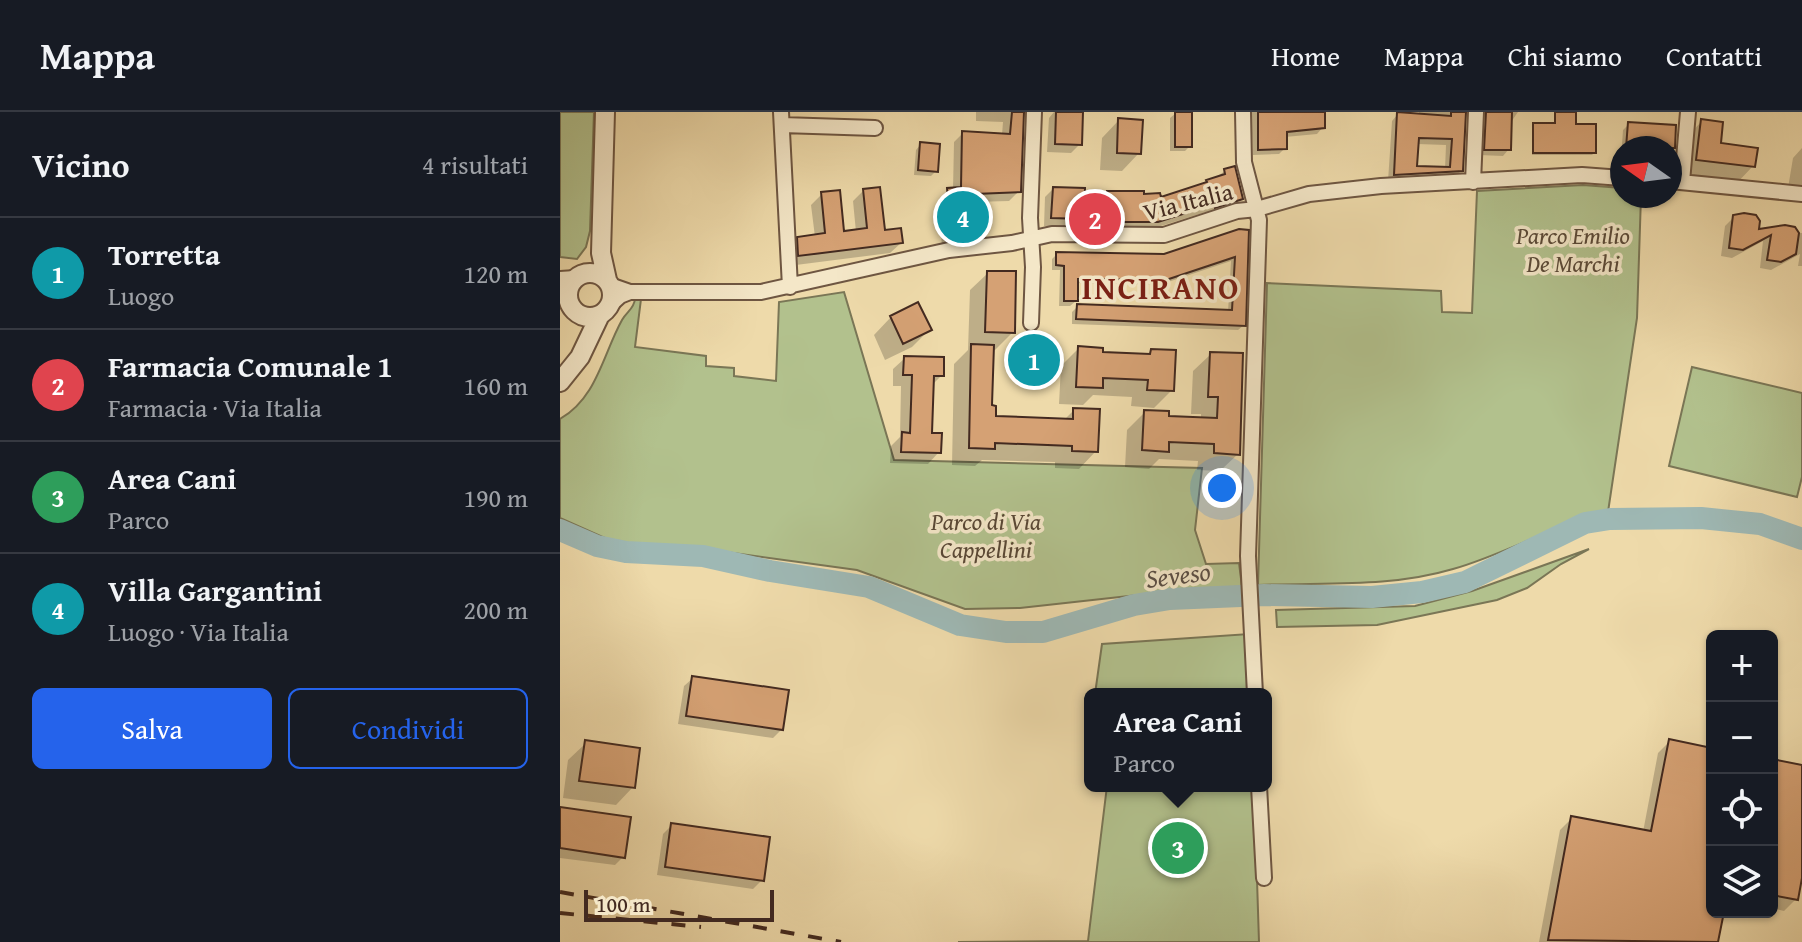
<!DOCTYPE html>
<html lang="it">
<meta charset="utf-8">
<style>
:root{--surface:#171b24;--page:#20242c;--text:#f1f3f6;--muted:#9ea1a6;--line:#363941;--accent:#2563eb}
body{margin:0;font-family:"Gentium Book Plus",serif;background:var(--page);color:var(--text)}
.controls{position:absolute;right:24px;bottom:24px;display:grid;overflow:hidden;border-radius:12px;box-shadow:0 2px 6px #0004}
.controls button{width:72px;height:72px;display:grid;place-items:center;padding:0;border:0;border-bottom:2px solid var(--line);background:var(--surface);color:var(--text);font:40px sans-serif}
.compass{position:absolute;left:1050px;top:24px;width:72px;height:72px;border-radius:50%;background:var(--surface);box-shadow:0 2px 6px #0004;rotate:284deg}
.scale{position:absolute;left:24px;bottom:20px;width:190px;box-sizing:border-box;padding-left:8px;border:4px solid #432a20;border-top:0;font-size:22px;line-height:28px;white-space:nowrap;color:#432a20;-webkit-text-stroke:6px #f4e7c8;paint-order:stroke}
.you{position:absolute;left:662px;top:376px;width:28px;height:28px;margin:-20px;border:6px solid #fff;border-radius:50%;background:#1a73e8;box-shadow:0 0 0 12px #1a73e833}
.badge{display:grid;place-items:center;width:52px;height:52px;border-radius:50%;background:var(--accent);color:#fff;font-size:26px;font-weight:700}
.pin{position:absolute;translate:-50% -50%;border:4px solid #fff;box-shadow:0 2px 8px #0006}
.popup{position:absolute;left:524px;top:576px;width:188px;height:104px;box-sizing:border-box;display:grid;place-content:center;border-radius:12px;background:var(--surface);filter:drop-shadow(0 2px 6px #0005);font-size:26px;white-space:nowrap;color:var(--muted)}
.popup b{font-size:30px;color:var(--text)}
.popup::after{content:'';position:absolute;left:50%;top:100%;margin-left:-16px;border:16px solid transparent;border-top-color:var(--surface)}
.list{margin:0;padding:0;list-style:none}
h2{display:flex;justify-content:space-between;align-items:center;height:104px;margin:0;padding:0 32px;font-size:34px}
h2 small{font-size:26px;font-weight:400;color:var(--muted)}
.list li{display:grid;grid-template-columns:52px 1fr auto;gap:24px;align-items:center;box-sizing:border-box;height:112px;padding:0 32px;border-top:2px solid var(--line)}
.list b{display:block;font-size:30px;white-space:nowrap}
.list p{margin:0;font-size:26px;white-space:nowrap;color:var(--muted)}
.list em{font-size:26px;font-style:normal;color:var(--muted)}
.actions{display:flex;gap:16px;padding:24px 32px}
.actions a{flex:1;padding:18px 0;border:2px solid var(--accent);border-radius:12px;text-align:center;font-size:28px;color:var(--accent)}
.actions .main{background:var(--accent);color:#fff}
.icon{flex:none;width:44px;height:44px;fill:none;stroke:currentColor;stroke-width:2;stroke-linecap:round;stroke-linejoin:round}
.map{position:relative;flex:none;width:1242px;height:830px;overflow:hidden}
header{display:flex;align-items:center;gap:48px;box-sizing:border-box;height:112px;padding:0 40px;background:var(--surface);border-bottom:2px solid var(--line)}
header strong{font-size:38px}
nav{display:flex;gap:44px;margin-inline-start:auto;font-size:28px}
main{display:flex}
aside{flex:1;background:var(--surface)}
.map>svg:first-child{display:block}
.green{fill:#b2c18d;stroke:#7a7656;stroke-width:2}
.shadow{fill:#0003;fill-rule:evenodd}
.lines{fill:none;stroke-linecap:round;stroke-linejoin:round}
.river{stroke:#9eb8b4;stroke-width:22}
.building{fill:#d5a174;stroke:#432a20;stroke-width:2;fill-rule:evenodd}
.minor-casing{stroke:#6e5642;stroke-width:18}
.tertiary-casing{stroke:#6e5642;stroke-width:22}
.minor{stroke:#f4e7c8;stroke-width:14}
.tertiary{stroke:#f4e7c8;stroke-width:18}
.rail{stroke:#432a20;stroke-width:4;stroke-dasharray:14 14;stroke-linecap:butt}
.labels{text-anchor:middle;stroke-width:7;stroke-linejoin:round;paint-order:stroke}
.street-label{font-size:24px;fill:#432a20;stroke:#f4e7c8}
.park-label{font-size:24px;font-style:italic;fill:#594836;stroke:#f4e7c8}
.water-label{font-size:26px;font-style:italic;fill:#5a4e45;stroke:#f4e7c8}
.district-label{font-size:32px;font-weight:bold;letter-spacing:2px;fill:#7a1f14;stroke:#f4e7c8}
</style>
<header>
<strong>Mappa</strong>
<nav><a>Home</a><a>Mappa</a><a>Chi siamo</a><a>Contatti</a></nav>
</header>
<main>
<aside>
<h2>Vicino<small>4 risultati</small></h2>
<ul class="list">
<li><span class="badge" style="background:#0f9aa8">1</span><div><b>Torretta</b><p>Luogo</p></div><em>120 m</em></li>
<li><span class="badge" style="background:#e0444e">2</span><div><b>Farmacia Comunale 1</b><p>Farmacia · Via Italia</p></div><em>160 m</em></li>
<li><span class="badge" style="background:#2e9e5b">3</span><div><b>Area Cani</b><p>Parco</p></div><em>190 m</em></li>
<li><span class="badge" style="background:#0f9aa8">4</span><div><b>Villa Gargantini</b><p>Luogo · Via Italia</p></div><em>200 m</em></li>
</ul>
<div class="actions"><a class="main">Salva</a><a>Condividi</a></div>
</aside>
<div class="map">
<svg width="1242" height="830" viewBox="0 0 1242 830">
<rect width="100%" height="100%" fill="#eedaaa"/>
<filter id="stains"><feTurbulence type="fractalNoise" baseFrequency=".0025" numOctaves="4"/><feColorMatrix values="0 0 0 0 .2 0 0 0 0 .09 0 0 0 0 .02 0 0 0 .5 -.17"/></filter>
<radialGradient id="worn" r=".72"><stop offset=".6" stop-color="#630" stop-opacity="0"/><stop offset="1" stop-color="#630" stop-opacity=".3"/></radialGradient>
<!-- green -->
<path class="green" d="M0 0H34L30 119 26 135 17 147 0 145Z
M1023 73 1062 76V84H1081L1077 206 1048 400C993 413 946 442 893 457 829 476 764 470 698 473L707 171 881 179 882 200 912 201 917 79Z
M284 180 334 348 642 356 635 418 646 452 679 451 682 475 587 482 460 496 405 497 297 458 123 434 71 432 47 427 0 406V307C37 286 43 242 62 208 67 199 74 197 75 187H81L75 235 146 244V254L174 256V264L216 269 219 190Z
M1132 255 1242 281V365L1237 385 1109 354Z
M1029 437 1001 452 967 476 937 488 817 513 717 515 716 498 855 494 912 479Z
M689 522 691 582H535L542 532Z
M547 674H694L699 830H398L528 829Z"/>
<!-- shadow -->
<path class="shadow" d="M416 0H462L459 79 449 89 414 90 416 124 406 133 382 136 379 87 388 78 393 77 394 30 403 21 442 23 443 10 416 9Z
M494 0H521L520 32 511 41 487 40 489 6Z
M691 0H763V15L757 22 725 25V36L719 42 693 43Z
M859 0H904L901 59 895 65 828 69 832 9 838 2 859 4ZM857 32 886 33 885 57 855 56Z
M917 0H958L951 10 949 37 943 44 919 43Z
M994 0H1014V14L1034 41 1032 43H972V15L994 13Z
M616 1 630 34 625 39H610V6Z
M559 8 579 41 562 59 540 58 542 26Z
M1142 9 1158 33 1193 54 1176 72 1120 65 1125 27Z
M1069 12 1114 15 1110 59V36H1062L1060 61 1063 18Z
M361 32 376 59 371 64 354 63 356 38Z
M1242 36V78L1228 76 1233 46Z
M665 59 681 86 672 95 646 103V100L588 118 538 117 539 89 548 81 599 87 644 73Z
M493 77 522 106 513 115 484 114 485 85Z
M304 78 323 121 341 131 330 141 228 154V137L238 126 255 125 251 93 262 82 282 121 296 120 293 89Z
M1174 105 1197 120 1242 121V154H1238L1240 142 1211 158 1200 156 1203 129 1172 146 1161 144 1165 114Z
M679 119 684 213 678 218 512 212V200L518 194 668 200 671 149 599 173 516 171V189L510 194H499L500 158H492V147L497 142 604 144Z
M428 161 453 220 435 238H432L430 295 434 306 504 308 514 298 536 339 519 357 495 356V350L422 348 415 354 392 353 394 252 408 238 410 178Z
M331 205 369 218 352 235 325 248 314 223Z
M519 236 541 242 587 244 592 239 612 278 594 296 571 294 572 285 533 283 523 293 499 292 501 254Z
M651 242 678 342 660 359 637 358 638 349 599 347 589 357 565 355 567 318 585 300 607 305 641 307V302H631L633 259Z
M467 243 479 254 474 260 461 259 462 249Z
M345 246 382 263 372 273 370 323 379 340 368 352 330 351 331 334 340 325 341 274H333V257Z
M133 566 222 617 213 626 118 612 124 574Z
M1109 630 1152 638V800H1162L1156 830H979L1000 718 1012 706 1083 720 1098 641Z
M26 631 73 675 56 693 3 686 8 648Z
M1212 649 1242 655V756L1236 787 1224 799 1212 796Z
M0 697 63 745 55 753 0 746Z
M111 714 202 768 193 777 97 763 103 722Z"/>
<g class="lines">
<!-- river -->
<path class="river" d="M0 418 37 434 66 440 143 444 210 459 309 475 400 513 446 520H483L574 493 610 487 704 483 812 485 862 480 905 470 1025 411 1050 407 1141 406 1200 412 1242 427"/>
</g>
<!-- building -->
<path class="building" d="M452 0H464L461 80 415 82 418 125 391 128 387 76 401 75 402 19 450 22Z
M496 0H523L522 33 495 32Z
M615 0H632V35H615Z
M698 0H765V16L727 20V37L698 38Z
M837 0 891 4V0H906L903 59 834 63ZM859 26 892 27 890 55 857 54Z
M926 0H952L951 38H924Z
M995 0H1016V12H1036V41H973V11H995Z
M558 6 583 8 581 42 557 41Z
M1141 7 1163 10 1161 31 1198 36 1195 55 1136 48Z
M1068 10 1116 13 1115 36H1066Z
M360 30 380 32 378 60 358 58Z
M675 54 683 87 655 96 654 92 598 110H546L547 79H584V82L600 81 601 85 647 70 646 68 665 62 664 57Z
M320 75 325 118 341 116 343 131 238 144 237 125 265 121 261 80 280 78 284 119 307 116 303 77Z
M493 75 525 76 524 107 491 106Z
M1184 101 1196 103 1200 109 1199 117 1225 113 1235 115 1239 121 1236 142 1221 150 1207 148 1211 123 1183 138 1169 136 1173 103Z
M679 117 689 118 686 214 516 207 517 192 672 198 675 145 606 168 518 167V189H504V154L496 153V140L604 142Z
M427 159H456L455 221 425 220Z
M358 190 372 218 343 232 330 204Z
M411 232 434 233 432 293 436 294V304L513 307V296L540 297 538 340 512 339V334L435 331V337L409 336Z
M518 234 543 236V240L590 242 591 237 616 238 614 279 587 278 588 268 543 266V276L516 275Z
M650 240 683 241 680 343 654 341V332L609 330V340L582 338 584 298 609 299V304L657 306 658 285H648Z
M466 241 481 242V255H465Z
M344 244 384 245V264H374L372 321H382L381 341 341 340 342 320 350 321 352 263H343Z
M132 564 229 578 223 618 126 604Z
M1109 627 1152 636V800H1164L1158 830 988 828 1011 704 1091 719Z
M25 628 80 636 75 676 19 669Z
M1212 647 1242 653V766L1238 788 1212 783Z
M0 695 71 705 65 746 0 736Z
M111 711 210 725 204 769 105 755Z"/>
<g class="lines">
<!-- minor casing -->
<g class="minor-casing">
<path id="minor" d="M221 0 230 175
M683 0 684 50 699 108 688 444 695 582
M222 13 315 16
M1110 69 1242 82
M913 70 916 0
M1122 70 1128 0
M0 167 15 166
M50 173 70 180H201L389 138 452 131 492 122 604 123 677 99 697 97 749 82 821 74 1022 63 1062 66
M0 175 8 185
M49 194 60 184 70 180
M471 211 473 155 470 106 474 0
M699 674 704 766"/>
</g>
<!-- tertiary casing -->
<g class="tertiary-casing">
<path id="tertiary" d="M45 0 41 141 47 168
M8 183a22 22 0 1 1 44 0a22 22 0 1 1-44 0Z
M0 270 20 245 40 203"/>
</g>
<!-- minor -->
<use href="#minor" class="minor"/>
<!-- tertiary -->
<use href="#tertiary" class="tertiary"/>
<!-- rail -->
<path class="rail" d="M0 780 281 830
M0 801 141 815"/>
</g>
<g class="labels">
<!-- street labels -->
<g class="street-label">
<text transform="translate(628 90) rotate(-14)" y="8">Via Italia</text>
</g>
<!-- park labels -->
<g class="park-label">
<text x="1013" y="132">Parco Emilio<tspan x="1013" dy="28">De Marchi</tspan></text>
<text x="426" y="418">Parco di Via<tspan x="426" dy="28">Cappellini</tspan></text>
</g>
<!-- water labels -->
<g class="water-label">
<text transform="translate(618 463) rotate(-7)" y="9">Seveso</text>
</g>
<!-- district labels -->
<g class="district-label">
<text x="601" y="187">INCIRANO</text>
</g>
</g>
<rect width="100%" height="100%" filter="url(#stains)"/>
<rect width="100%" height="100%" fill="url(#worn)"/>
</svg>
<div class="controls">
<button>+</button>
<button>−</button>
<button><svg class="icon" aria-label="locate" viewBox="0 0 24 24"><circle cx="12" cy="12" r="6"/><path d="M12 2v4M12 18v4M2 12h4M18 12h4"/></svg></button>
<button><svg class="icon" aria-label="layers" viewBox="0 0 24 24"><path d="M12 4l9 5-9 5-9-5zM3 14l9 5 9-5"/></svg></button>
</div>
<svg class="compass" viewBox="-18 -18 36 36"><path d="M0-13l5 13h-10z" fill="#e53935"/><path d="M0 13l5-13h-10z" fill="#9ea1a6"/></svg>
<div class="scale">100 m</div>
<div class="you"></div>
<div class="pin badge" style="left:474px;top:248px;background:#0f9aa8">1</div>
<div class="pin badge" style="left:535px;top:107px;background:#e0444e">2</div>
<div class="pin badge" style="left:618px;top:736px;background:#2e9e5b">3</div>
<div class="popup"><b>Area Cani</b>Parco</div>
<div class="pin badge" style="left:403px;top:105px;background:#0f9aa8">4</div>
</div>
</main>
